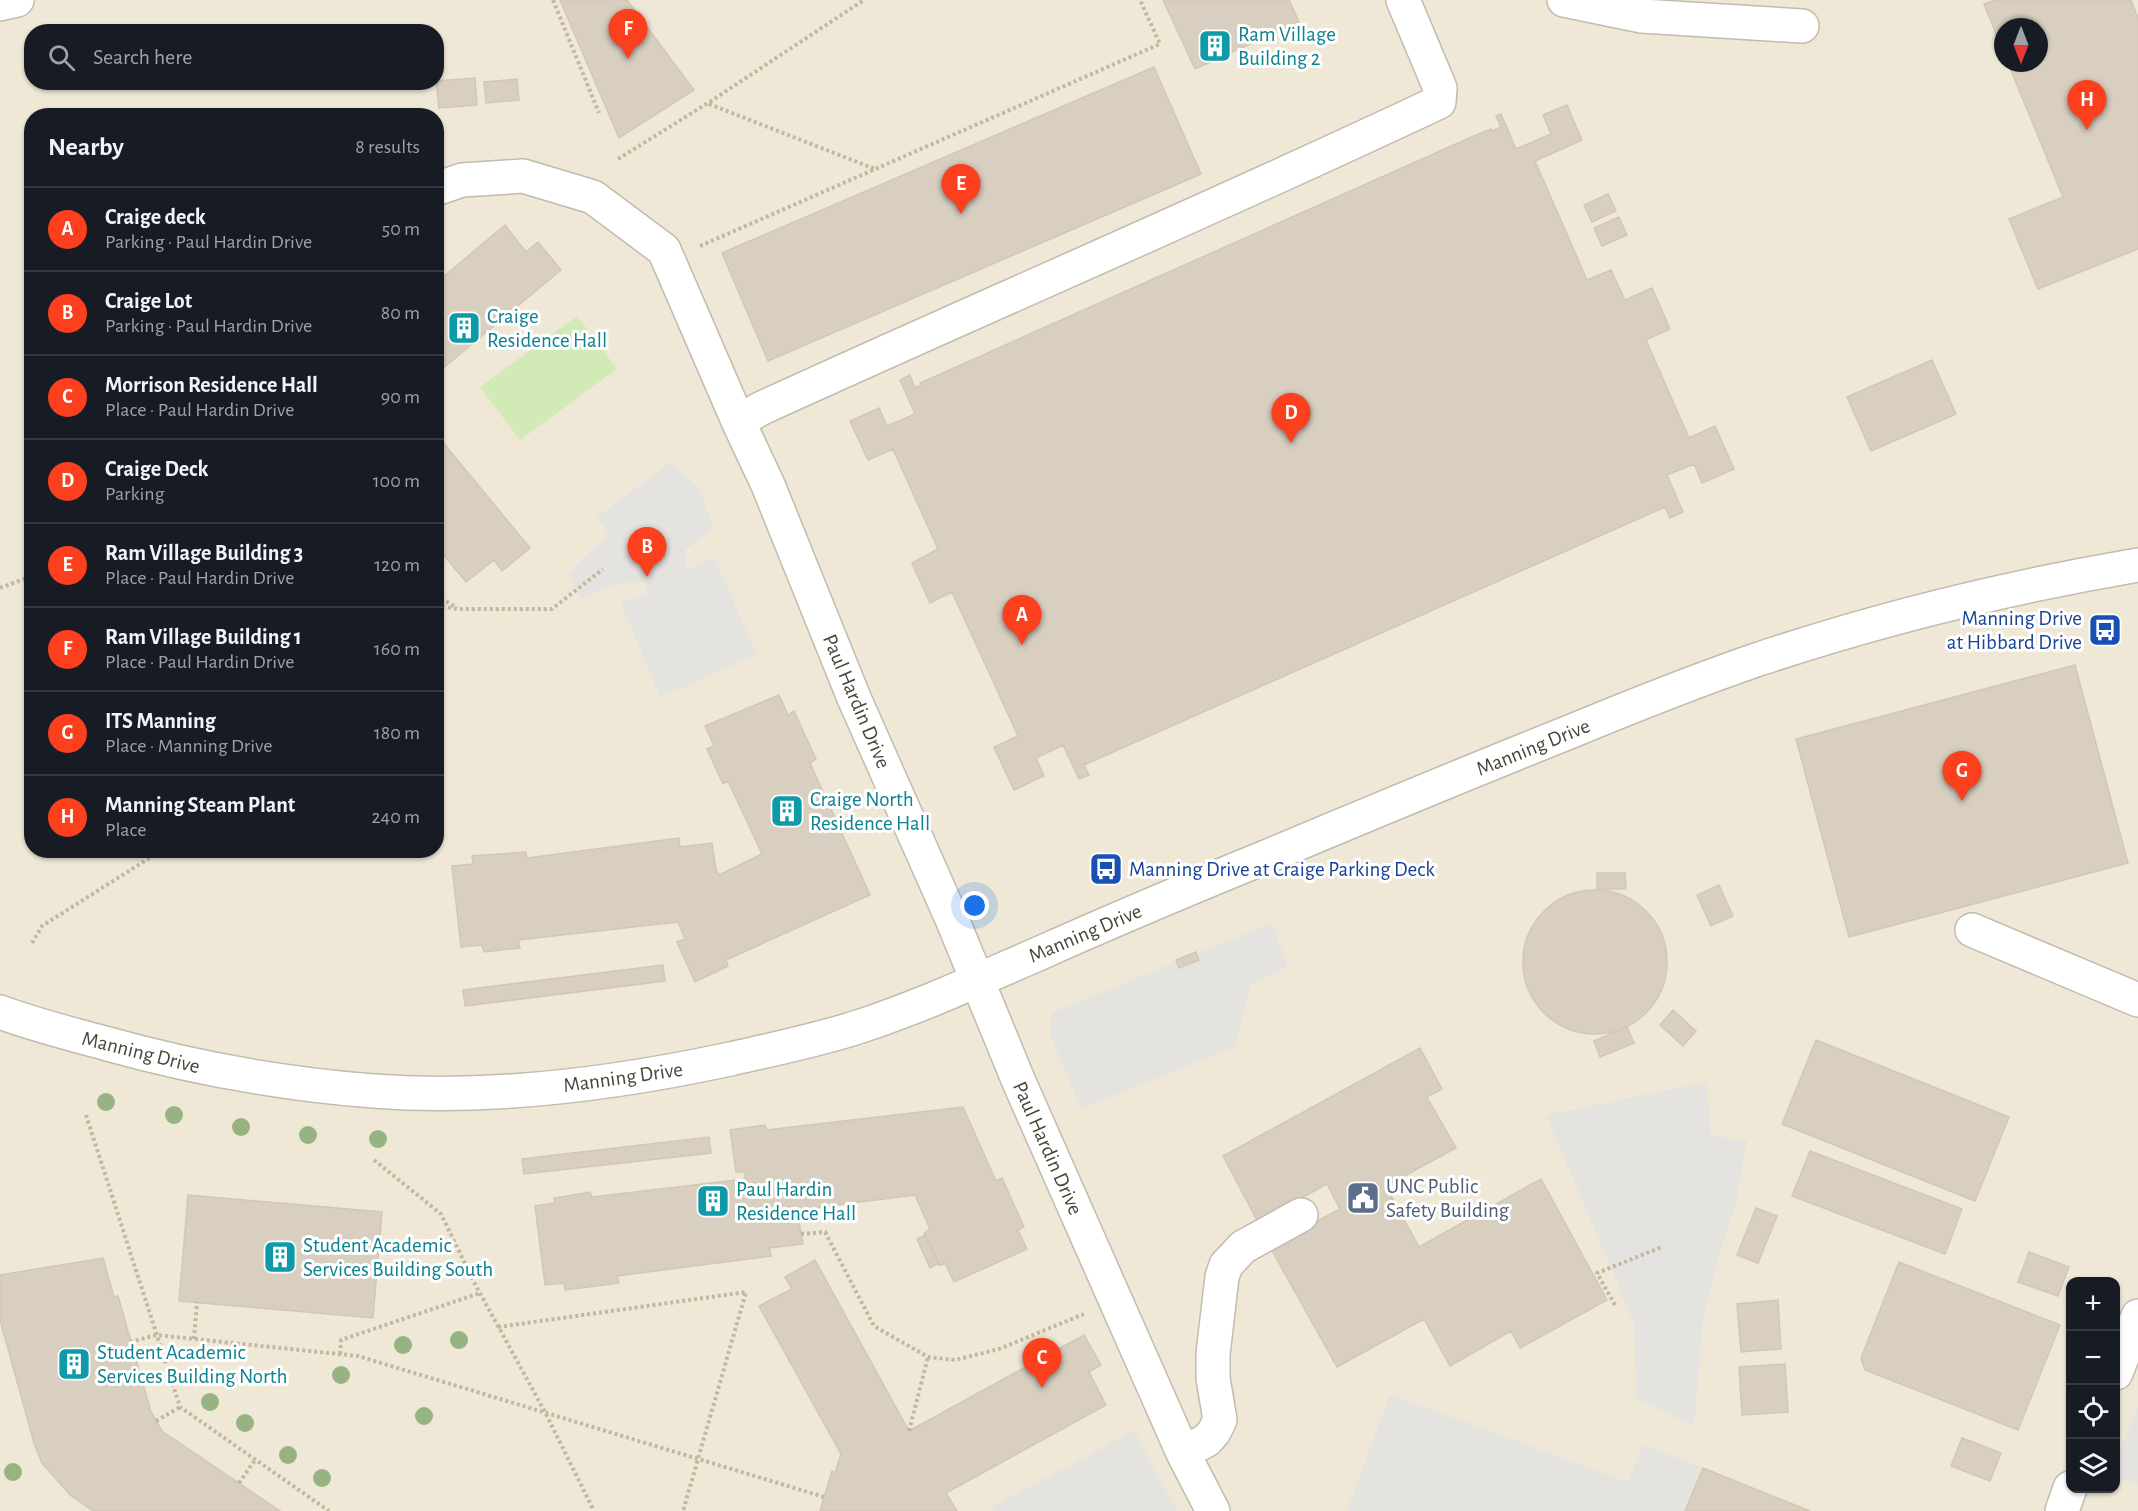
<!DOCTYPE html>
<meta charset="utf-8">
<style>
:root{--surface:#171b24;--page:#20242c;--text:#f1f3f6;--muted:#9ea1a6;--line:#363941;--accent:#fc3f1d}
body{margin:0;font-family:"Alegreya Sans",sans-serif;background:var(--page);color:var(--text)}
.controls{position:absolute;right:18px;bottom:18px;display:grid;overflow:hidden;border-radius:12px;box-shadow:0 2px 4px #0004}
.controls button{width:54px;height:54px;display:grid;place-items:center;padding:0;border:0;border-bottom:2px solid var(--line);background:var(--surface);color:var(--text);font:30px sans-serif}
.compass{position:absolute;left:1994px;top:18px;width:54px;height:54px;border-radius:50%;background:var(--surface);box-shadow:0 2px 4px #0004;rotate:180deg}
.you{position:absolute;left:975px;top:906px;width:21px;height:21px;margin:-15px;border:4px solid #fff;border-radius:50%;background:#1a73e8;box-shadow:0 0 0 9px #1a73e833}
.badge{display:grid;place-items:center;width:39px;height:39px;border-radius:50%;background:var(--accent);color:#fff;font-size:20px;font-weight:700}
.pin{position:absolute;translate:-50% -50px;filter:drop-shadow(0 2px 3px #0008)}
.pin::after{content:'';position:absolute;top:32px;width:21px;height:18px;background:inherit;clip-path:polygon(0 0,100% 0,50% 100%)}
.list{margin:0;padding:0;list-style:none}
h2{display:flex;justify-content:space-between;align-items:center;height:78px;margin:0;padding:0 24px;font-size:26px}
h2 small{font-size:20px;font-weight:400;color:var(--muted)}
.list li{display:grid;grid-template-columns:39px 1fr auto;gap:18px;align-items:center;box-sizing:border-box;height:84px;padding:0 24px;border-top:2px solid var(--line)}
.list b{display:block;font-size:22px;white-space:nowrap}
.list p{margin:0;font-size:20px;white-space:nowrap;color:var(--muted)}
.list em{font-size:20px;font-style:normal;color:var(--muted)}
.icon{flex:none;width:33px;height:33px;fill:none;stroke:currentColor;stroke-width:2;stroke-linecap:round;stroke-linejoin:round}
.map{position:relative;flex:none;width:2138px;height:1511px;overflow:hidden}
.search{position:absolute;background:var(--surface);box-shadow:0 2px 4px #0004;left:24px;top:24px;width:420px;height:66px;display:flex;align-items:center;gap:15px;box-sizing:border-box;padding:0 21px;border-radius:24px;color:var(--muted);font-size:22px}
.panel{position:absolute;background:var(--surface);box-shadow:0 2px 4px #0004;left:24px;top:108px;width:420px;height:750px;border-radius:24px}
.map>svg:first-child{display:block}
.education{fill:#efe8d6;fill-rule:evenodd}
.green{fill:#d2eab5}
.parking{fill:#e5e3e0}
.building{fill:#d8cfc1;stroke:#d3c7b4;stroke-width:1.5}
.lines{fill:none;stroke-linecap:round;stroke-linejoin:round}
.minor-casing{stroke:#c2bbae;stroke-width:36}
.path{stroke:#c4b79f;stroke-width:4;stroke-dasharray:3 3;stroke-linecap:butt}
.minor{stroke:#fff;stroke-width:33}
.tree{fill:#97b381}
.labels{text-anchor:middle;stroke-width:6;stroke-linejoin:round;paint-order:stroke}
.culture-label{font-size:21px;fill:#0d838f;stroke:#fff;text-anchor:start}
.transit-label{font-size:21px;fill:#164399;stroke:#fff;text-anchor:end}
.street-label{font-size:21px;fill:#4b4439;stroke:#fff}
.service-label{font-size:21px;fill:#4e5e75;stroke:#fff;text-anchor:start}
</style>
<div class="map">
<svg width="2138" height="1511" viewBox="0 0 2138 1511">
<rect width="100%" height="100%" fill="#f6f3ec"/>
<!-- education -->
<path class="education" d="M0 0H2138V1511H0ZM2003 27H2039V63H2003ZM32 32H436V82H32ZM32 116H436V850H32ZM2070 1282H2116V1488H2070Z"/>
<!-- green -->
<path class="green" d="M577 316 617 369 520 440 480 387Z"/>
<!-- parking -->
<path class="parking" d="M670 463 699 487 714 528 685 550 686 570 714 558 757 654 660 698 621 603 647 593 645 582 619 583 581 598 568 573 609 534 597 517Z
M1272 923 1288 967 1250 985 1236 1046 1081 1109 1051 1038V1013Z
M1707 1082 1711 1135 1747 1141 1736 1204 1718 1259 1703 1321 1694 1426 1636 1399 1634 1323 1546 1115Z
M1390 1394 1627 1482 1644 1445 1703 1468 1685 1511H1347Z
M2138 1406V1485L2116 1476V1460Z
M1134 1431 1177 1511H994L991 1507Z"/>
<!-- building -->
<path class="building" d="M560 0H627L694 90 619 138Z
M1163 0H1289L1299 22 1195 69Z
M1995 0H2131L2138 18V249L2038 289 2009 219 2063 197 2008 63H2039V27H2003V51L1984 4Z
M1154 67 1201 174 768 361 722 253Z
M475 78 477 105 439 108 436 81Z
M517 79 519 100 486 103 484 82Z
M1567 105 1582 140 1535 161 1587 280 1611 270 1625 300 1652 288 1670 329 1646 340 1689 438 1715 426 1734 469 1702 483 1694 464 1667 475 1683 512 1670 518 1665 507 1084 765 1089 775 1079 779 1063 745 1036 758 1044 776 1014 790 994 747 1018 736 952 592 930 603 912 563 938 549 893 449 868 460 850 421 879 408 887 426 915 414 900 380 910 375 915 388 921 385 920 383 1467 139 1491 129 1492 131 1501 127 1496 116 1501 114 1516 149 1551 134 1543 115Z
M1608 194 1616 211 1592 222 1584 205Z
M1619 217 1627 235 1602 246 1594 228Z
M505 225 526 252 538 242 561 270 436 374V283Z
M1932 360 1956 414 1871 451 1847 397Z
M436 434 530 548 502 571 494 560 466 582 436 546Z
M2075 665 2128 863 1849 937 1796 739Z
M779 695 788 715 794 711 816 759 810 763 870 895 726 960 728 966 695 982 677 942 685 939 678 922 518 940 520 948 484 952 482 945 461 947 452 866 473 864 472 856 526 852 527 858 679 838 680 847 712 843 716 870 719 875 762 854 728 781 723 784 707 749 714 746 705 726Z
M1597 873H1625L1626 889H1597Z
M1719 885 1733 916 1711 926 1697 895Z
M1523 962a72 72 0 1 1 144 0a72 72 0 1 1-144 0Z
M1196 952 1199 960 1179 968 1176 960Z
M663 965 665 981 465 1006 463 990Z
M1673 1010 1696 1031 1683 1046 1660 1025Z
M1627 1027 1634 1043 1600 1057 1594 1041Z
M1816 1040 2009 1117 1975 1201 1782 1124Z
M1420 1048 1442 1089 1427 1097 1456 1148 1386 1186 1419 1247 1541 1179 1607 1300 1520 1348 1511 1331 1450 1366 1424 1319 1337 1367 1270 1247 1340 1209 1327 1184 1258 1222 1223 1156Z
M963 1107 996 1181 1002 1178 1024 1227 1018 1230 1027 1249 954 1282 945 1263 940 1266 924 1233 930 1229 915 1195 797 1210 803 1244 769 1248 771 1256 617 1276 619 1283 565 1290 564 1283 545 1285 535 1206 555 1203 554 1198 590 1192 592 1197 745 1179V1172H736L730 1130 765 1125 766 1130Z
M709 1137 711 1153 524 1174 522 1159Z
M1810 1151 1962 1209 1945 1254 1792 1196Z
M188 1195 382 1212 373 1318 179 1301Z
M1756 1208 1777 1216 1758 1263 1737 1255Z
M925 1235 939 1263 930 1268 917 1239Z
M2029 1252 2069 1267 2058 1296 2018 1282Z
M103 1258 114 1297 118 1296 151 1412 162 1431 280 1511H93L70 1495 42 1463 34 1443 0 1320V1275Z
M815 1260 909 1431 1084 1335 1101 1365 1089 1372 1106 1405 946 1493 957 1511H820L832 1471 835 1473 841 1454 759 1306 792 1289 785 1277Z
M1899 1262 2060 1325 2018 1430 1865 1370 1861 1358Z
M1778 1300 1781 1349 1741 1352 1737 1304Z
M1785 1364 1788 1412 1742 1415 1739 1367Z
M1962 1438 2001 1453 1990 1481 1951 1466Z
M1703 1468 1810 1511H1685Z"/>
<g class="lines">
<!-- minor casing -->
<g class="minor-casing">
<path id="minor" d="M1564 0 1642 16 1802 26
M0 4 17 0
M436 189 462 180 523 176 593 197 664 250 738 421 768 485 854 698 952 919 1019 1082 1183 1453 1213 1511
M738 421 762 408C987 305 1215 208 1439 102L1440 88 1403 0
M1972 930 2138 1000
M0 1012C35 1025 71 1034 108 1044 194 1068 283 1084 373 1091 492 1100 614 1084 730 1059 774 1049 819 1040 861 1026 922 1006 980 979 1038 954 1114 920 1190 888 1266 857 1366 815 1467 773 1567 733 1630 707 1692 682 1756 660 1881 618 2009 587 2138 565
M2116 1373 2138 1316
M1183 1453 1207 1440 1214 1432 1220 1420 1213 1378V1354L1222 1277 1226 1265 1243 1247 1301 1215
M2062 1511 2070 1488"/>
</g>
<!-- path -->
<path class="path" d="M553 0 599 113
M709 104 875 169
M618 159 708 103 864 0
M700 246 1160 44 1140 0
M0 588 32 576
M436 595 457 608
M436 606 458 609H552L603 569
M32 943 42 926 162 850
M86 1115 180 1407 329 1511
M374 1160 441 1214 475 1284 545 1412 594 1511
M801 1234 825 1232 874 1326 928 1357 955 1360 999 1349 1084 1314
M1615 1305 1597 1273 1662 1247
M498 1327 746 1292 683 1511
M194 1339 197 1302
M130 1342 156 1335 358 1356 824 1497
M340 1354 341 1340 480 1293
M156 1421 180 1407
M909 1431 928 1357
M239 1483 255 1460"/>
<!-- minor -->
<use href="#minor" class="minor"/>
</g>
<!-- trees -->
<g class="tree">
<circle cx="106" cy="1102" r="9"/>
<circle cx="174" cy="1115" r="9"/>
<circle cx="241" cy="1127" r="9"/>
<circle cx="308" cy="1135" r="9"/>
<circle cx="378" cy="1139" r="9"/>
<circle cx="459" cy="1340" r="9"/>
<circle cx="403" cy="1345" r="9"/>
<circle cx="341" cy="1375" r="9"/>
<circle cx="210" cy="1402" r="9"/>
<circle cx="424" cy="1416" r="9"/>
<circle cx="245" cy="1423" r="9"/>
<circle cx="288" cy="1455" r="9"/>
<circle cx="13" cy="1472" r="9"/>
<circle cx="322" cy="1478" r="9"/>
</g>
<!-- icons -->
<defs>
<g id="building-square" transform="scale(1.725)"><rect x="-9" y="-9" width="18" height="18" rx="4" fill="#0f9aa8" stroke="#fff"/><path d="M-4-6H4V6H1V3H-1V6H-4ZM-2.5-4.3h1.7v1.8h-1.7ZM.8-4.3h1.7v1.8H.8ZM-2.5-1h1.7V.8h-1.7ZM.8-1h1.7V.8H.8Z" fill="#fff"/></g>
<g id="bus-square" transform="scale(1.725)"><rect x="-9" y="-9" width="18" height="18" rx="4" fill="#1a4fb4" stroke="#fff"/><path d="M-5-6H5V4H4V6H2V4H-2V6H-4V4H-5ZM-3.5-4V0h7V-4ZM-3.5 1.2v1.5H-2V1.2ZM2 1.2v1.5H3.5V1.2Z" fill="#fff"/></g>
<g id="civic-square" transform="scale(1.725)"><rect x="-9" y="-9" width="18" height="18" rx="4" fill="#5c6f8a" stroke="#fff"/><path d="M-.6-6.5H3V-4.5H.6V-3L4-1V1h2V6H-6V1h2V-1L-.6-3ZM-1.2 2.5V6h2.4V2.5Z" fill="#fff"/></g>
</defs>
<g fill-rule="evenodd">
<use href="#building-square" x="1215" y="46"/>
<use href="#building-square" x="464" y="328"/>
<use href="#bus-square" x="2105" y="630"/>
<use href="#building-square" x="787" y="811"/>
<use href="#bus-square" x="1106" y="869"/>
<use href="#civic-square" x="1363" y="1198"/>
<use href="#building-square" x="713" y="1201"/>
<use href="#building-square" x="280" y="1257"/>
<use href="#building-square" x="74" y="1364"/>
</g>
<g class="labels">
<!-- culture labels -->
<g class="culture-label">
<text x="1238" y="41">Ram Village<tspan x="1238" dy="24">Building 2</tspan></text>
<text x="487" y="323">Craige<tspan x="487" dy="24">Residence Hall</tspan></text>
<text x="810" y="806">Craige North<tspan x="810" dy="24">Residence Hall</tspan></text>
<text x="736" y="1196">Paul Hardin<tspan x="736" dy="24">Residence Hall</tspan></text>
<text x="303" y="1252">Student Academic<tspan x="303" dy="24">Services Building South</tspan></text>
<text x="97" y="1359">Student Academic<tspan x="97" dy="24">Services Building North</tspan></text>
</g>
<!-- transit labels -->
<g class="transit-label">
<text x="2082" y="625">Manning Drive<tspan x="2082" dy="24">at Hibbard Drive</tspan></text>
<text x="1129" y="876" text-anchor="start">Manning Drive at Craige Parking Deck</text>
</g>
<!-- street labels -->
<g class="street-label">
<text transform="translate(857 701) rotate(67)" y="7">Paul Hardin Drive</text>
<text transform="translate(1533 747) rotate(-22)" y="7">Manning Drive</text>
<text transform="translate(1085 933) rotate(-23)" y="7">Manning Drive</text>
<text transform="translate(141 1052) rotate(14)" y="7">Manning Drive</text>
<text transform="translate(623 1077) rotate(-8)" y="7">Manning Drive</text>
<text transform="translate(1048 1148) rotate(66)" y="7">Paul Hardin Drive</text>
</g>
<!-- service labels -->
<g class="service-label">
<text x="1386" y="1193">UNC Public<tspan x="1386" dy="24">Safety Building</tspan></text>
</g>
</g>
</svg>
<div class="controls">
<button>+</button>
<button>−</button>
<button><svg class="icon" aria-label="locate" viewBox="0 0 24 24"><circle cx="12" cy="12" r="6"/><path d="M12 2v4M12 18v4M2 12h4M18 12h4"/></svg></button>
<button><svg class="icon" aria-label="layers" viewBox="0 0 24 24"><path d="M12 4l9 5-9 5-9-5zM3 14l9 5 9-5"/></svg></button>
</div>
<svg class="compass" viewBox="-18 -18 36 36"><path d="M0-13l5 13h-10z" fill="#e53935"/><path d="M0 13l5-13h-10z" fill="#9ea1a6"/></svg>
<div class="you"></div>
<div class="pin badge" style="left:1022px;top:645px">A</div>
<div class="pin badge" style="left:647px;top:577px">B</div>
<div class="pin badge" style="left:1042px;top:1388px">C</div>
<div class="pin badge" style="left:1291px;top:443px">D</div>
<div class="pin badge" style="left:961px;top:214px">E</div>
<div class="pin badge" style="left:628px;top:59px">F</div>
<div class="pin badge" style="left:1962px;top:801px">G</div>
<div class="pin badge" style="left:2087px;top:130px">H</div>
<div class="search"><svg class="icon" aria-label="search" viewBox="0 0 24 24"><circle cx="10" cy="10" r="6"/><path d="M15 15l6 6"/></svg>Search here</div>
<section class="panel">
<h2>Nearby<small>8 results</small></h2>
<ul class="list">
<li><span class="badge">A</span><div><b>Craige deck</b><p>Parking · Paul Hardin Drive</p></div><em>50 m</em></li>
<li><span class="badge">B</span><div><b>Craige Lot</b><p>Parking · Paul Hardin Drive</p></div><em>80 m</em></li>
<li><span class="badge">C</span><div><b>Morrison Residence Hall</b><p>Place · Paul Hardin Drive</p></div><em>90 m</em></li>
<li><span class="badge">D</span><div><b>Craige Deck</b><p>Parking</p></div><em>100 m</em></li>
<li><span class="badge">E</span><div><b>Ram Village Building 3</b><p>Place · Paul Hardin Drive</p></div><em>120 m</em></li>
<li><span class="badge">F</span><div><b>Ram Village Building 1</b><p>Place · Paul Hardin Drive</p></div><em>160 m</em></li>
<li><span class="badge">G</span><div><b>ITS Manning</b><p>Place · Manning Drive</p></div><em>180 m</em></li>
<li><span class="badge">H</span><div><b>Manning Steam Plant</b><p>Place</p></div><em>240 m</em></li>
</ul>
</section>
</div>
